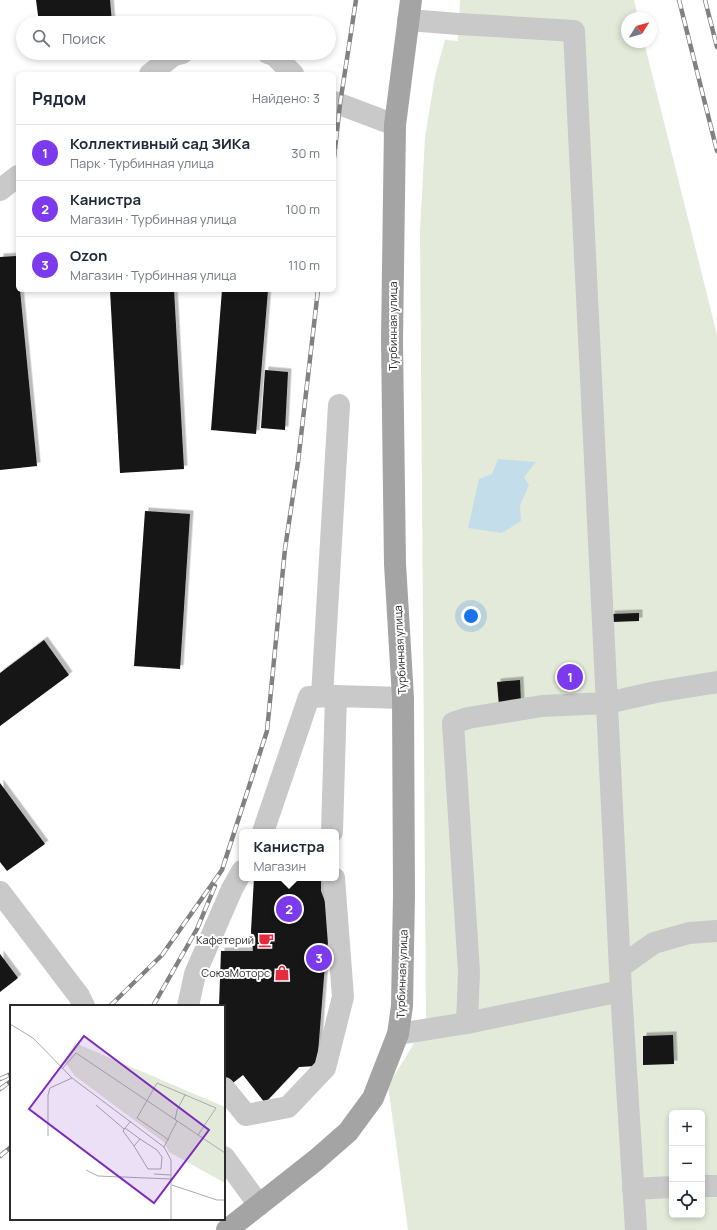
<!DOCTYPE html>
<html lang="ru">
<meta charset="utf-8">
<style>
:root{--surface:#fff;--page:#f2f2f3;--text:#1f2937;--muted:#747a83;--line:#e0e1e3;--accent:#7c3aed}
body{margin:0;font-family:Manrope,sans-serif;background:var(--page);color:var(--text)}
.controls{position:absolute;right:12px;bottom:12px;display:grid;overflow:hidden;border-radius:6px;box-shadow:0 2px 6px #0003}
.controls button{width:36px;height:36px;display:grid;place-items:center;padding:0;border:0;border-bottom:1px solid var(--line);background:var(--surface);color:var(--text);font:20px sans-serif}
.compass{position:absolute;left:621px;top:12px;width:36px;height:36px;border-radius:50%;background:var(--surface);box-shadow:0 2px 6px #0003;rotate:53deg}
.you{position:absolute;left:471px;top:616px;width:14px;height:14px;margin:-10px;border:3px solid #fff;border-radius:50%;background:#1a73e8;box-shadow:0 0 0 6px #1a73e833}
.badge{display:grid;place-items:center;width:26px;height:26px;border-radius:50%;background:var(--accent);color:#fff;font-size:13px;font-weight:700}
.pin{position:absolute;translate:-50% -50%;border:2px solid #fff;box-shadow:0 1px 4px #0006}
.popup{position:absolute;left:239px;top:829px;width:100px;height:52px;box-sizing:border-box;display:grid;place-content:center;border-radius:6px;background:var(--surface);filter:drop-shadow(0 1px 3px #0005);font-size:13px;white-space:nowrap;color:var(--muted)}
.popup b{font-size:15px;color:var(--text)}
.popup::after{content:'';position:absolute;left:50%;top:100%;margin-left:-8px;border:8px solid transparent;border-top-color:var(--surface)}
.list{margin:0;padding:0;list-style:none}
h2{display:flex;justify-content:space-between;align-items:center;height:52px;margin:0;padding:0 16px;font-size:17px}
h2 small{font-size:13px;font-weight:400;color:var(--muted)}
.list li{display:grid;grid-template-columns:26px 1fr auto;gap:12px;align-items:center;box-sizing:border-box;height:56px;padding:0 16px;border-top:1px solid var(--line)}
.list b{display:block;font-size:15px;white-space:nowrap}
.list p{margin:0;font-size:13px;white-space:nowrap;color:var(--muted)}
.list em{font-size:13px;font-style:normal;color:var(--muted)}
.icon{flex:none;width:22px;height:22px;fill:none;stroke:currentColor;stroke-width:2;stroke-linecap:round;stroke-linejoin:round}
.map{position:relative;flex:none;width:717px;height:1230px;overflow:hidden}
.search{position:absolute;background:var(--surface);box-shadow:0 2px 6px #0003;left:16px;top:16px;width:320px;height:44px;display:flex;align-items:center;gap:10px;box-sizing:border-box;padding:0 14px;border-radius:22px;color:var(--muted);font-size:15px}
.panel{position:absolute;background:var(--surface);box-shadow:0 2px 6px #0003;left:16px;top:72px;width:320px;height:220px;border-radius:6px}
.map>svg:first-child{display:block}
.green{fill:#e3ead9;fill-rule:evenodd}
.water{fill:#c4ddeb}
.building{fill:#131313;filter:url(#shadow)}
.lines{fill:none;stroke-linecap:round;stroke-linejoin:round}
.minor{stroke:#c9c9c9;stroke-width:22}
.major{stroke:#a4a4a4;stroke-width:22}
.rail-casing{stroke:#818181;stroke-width:4.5}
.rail{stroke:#fff;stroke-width:3;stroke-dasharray:9;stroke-linecap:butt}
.labels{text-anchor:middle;stroke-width:4;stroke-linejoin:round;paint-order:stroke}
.street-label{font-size:11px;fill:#2c2c2c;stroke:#fff}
.poi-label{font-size:11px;fill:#2c2c2c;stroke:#fff;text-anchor:end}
.inset-road{fill:none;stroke:#ababab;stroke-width:1}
.view{fill:#7b2cbf;fill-opacity:0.15;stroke:#7b2cbf;stroke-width:2}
.inset-edge{fill:none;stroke:#2c2c2c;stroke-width:2}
</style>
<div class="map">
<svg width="717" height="1230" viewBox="0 0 717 1230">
<defs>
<filter id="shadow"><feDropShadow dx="3.5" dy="-3.5" stdDeviation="0" flood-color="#0004"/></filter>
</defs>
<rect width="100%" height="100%" fill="#fff"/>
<!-- green -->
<path class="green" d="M460 0H634L638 18H627V42H644L717 335V1230H408L388 1086 422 1030 426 1020 420 231 425 137 435 76 445 40 458 41ZM672 1113H702V1215H672Z"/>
<!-- water -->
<path class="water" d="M498 459 536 462 524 477 529 485 520 505 521 521 502 533 468 528 479 479 492 474Z"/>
<!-- building -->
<path class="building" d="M36 0H110L112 23H39Z
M17 256 18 290H20L37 466 0 470V257Z
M110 290H174L184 469 120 473Z
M222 290H268L256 434 211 430Z
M265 370 288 372 285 430 261 428Z
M145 511 190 514 180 669 134 666Z
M639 613V621L612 622 611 614Z
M44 640 69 675 0 726V673Z
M520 680 521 704 499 706 497 682Z
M0 783 45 844 7 871 0 862Z
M254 878H321V891L327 907 330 935 326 951 317 1066 299 1067 265 1103 243 1075 229 1086 224 1080V1006H219L221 951H253L251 931Z
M0 954 18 978 0 992Z
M673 1035 674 1064 643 1065V1036Z"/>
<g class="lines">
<!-- minor -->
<path class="minor" d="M408 20 459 24 574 31 621 991 636 1230
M268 53 274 55 293 74
M150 74 174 55 182 53
M334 102 395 125
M0 190 18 176
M322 696 339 405
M263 832 309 697 336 696 403 698
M332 832 336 696
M0 892 79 996 84 1006
M620 967 654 943 689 933 717 931
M188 1006 195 974 232 889 242 871
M467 1023 469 972 453 723 468 718 542 706 607 703 656 692 717 682
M398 1034 467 1023 621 991
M224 1088 246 1115 288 1107 325 1068 343 997 334 878
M224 1157 259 1205
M702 1186H717
M633 1189 672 1187"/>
<!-- major -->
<path class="major" d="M227 1230 316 1160 348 1132 373 1098 398 1034 402 1006 404 895 403 698 395 564 392 341 395 125 411 0"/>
<!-- rail casing -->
<g class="rail-casing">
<path id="rail" d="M679 0 717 151
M705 0 717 47
M334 158 340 104 356 0
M110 1006 162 955 222 870 267 731 285 549 298 462 318 290
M153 1006 197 929 215 886
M0 1079 11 1074
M0 1089 11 1081
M0 1156 11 1147"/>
</g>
<!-- rail -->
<use href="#rail" class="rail"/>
</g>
<!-- icons -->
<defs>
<g id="cafe-bare" transform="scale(1.2)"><path d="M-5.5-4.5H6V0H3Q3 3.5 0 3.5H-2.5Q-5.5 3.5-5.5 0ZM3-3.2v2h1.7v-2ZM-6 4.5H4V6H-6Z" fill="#e72b3e" stroke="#fff" stroke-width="2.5" paint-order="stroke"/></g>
<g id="shop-bare" transform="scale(1.2)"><path d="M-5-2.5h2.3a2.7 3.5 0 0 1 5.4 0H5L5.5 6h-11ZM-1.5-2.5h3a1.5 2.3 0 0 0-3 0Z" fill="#e72b3e" stroke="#fff" stroke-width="2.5" paint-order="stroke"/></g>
</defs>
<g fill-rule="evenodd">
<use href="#cafe-bare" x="266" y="940"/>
<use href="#shop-bare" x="282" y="973"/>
</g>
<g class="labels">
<!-- street labels -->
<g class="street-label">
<text transform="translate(393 326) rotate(-90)" y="4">Турбинная улица</text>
<text transform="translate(400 650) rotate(-93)" y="4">Турбинная улица</text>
<text transform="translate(402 974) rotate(-88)" y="4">Турбинная улица</text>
</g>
<!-- poi labels -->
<g class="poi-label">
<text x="254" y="944">Кафетерий</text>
<text x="270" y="977">СоюзМоторс</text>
</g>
</g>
<!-- overview -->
<g transform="translate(10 1005)">
<rect width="215" height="215" fill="#fff"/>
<path d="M65 38 215 102V178L159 147 155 138 65 71 54 56Z" fill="#e3ead9"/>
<path class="inset-road" d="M0 19 23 33 62 73 154 142 161 155V215M52 64 66 48 215 148M86 100 114 124M165 115 167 105 175 90M115 123 130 134 124 141 113 126 115 123 121 116M38 131V90L40 83 62 73M159 135 127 113 147 78 206 103 188 130M124 141 138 164H151L152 152 147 145 130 134M154 142 167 116M76 165 88 171 161 174M144 169 161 170M162 180 207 195H215M0 215H14"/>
<path class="view" d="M74 31 199 125 144 198 19 104Z"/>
<rect width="215" height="215" class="inset-edge"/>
</g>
</svg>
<div class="controls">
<button>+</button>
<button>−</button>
<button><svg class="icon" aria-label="locate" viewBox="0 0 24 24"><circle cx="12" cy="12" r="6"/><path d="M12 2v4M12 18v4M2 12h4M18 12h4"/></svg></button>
</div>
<svg class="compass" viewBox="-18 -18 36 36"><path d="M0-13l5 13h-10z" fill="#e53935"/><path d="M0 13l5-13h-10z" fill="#747a83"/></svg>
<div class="you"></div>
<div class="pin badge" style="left:570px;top:677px">1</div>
<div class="pin badge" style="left:289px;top:909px">2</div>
<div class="popup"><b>Канистра</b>Магазин</div>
<div class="pin badge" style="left:319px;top:958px">3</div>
<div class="search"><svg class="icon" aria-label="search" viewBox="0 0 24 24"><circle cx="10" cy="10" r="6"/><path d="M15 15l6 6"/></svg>Поиск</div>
<section class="panel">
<h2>Рядом<small>Найдено: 3</small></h2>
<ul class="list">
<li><span class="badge">1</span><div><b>Коллективный сад ЗИКа</b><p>Парк · Турбинная улица</p></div><em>30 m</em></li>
<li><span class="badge">2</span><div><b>Канистра</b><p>Магазин · Турбинная улица</p></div><em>100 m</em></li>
<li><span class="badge">3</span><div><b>Ozon</b><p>Магазин · Турбинная улица</p></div><em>110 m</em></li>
</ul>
</section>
</div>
